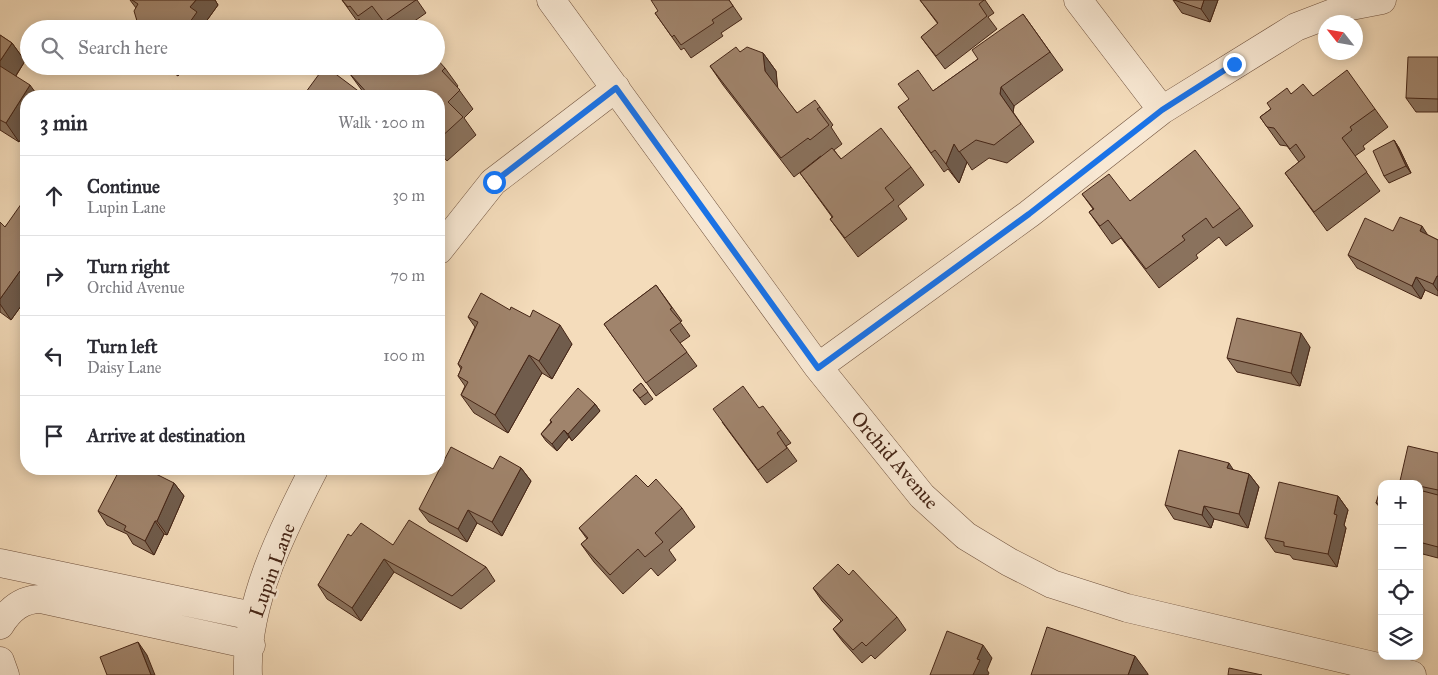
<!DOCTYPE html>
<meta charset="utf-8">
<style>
:root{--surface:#fff;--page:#f2f2f3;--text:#2b2b33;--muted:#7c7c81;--line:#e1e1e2}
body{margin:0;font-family:"IM FELL Great Primer",serif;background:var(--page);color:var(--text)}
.controls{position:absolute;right:15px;bottom:15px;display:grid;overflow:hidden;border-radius:10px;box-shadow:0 2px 12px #0003}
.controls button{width:45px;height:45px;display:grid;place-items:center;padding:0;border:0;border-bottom:1px solid var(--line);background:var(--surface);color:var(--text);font:25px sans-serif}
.compass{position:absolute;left:1318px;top:15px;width:45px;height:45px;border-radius:50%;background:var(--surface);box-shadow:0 2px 12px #0003;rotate:301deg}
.stop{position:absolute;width:15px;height:15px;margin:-11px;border:4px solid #1a73e8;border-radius:50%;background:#fff}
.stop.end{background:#1a73e8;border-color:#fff;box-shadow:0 1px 5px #0008}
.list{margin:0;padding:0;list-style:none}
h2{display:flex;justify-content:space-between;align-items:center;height:65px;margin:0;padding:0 20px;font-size:21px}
h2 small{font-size:16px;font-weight:400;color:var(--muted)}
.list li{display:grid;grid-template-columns:32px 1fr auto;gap:15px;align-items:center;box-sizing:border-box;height:80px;padding:0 20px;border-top:1px solid var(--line)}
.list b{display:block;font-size:19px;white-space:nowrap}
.list p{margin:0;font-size:16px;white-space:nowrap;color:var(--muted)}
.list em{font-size:16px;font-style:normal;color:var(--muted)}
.icon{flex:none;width:28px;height:28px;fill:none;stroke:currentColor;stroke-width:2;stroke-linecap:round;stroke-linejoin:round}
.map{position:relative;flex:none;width:1438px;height:675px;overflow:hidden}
.search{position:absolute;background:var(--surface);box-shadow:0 2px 12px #0003;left:20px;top:20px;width:425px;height:55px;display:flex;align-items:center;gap:12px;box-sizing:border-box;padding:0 18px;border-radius:28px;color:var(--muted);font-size:19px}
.panel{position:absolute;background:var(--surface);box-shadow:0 2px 12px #0003;left:20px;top:90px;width:425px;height:385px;border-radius:20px}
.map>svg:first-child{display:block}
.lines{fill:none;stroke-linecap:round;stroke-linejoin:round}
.minor-casing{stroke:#71533f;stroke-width:29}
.minor{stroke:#f8e8d3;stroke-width:28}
.wall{fill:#8a725d;stroke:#452516}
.shaded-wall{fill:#705c4c;stroke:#452516}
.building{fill:#a0846c;stroke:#452516}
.route{stroke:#1a73e8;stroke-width:6}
.labels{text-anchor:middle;stroke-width:5;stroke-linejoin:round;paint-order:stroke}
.street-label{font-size:20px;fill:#452516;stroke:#f8e8d3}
</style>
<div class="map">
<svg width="1438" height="675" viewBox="0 0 1438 675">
<rect width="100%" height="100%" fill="#f4dcbb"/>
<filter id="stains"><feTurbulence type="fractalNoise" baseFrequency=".004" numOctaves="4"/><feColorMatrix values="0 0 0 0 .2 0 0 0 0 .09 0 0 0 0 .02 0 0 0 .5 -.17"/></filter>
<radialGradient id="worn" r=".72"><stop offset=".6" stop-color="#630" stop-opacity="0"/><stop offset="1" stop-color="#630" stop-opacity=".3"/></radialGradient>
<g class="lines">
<!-- minor casing -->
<g class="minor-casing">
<path id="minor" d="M551 0 818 367 922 496 966 536 1009 562 1052 584 1127 608 1412 675
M1078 0 1162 110
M439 250 493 182 616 88
M818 367 1029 214 1162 110 1296 27 1351 6 1382 0
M0 563 253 616
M0 625C10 609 22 599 41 599L251 645
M0 661 5 675
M248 675C245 604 282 531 314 469"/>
</g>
<!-- minor -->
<use href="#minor" class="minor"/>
</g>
<!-- wall -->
<path class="wall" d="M130 0H215L218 5 205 23 209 29H138L140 26 137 21 136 8Z
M342 0H417L426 13 403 29H388L382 20 369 29H366L359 19 357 21Z
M729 0 742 19 721 33 723 36 691 58 684 48 681 50 655 13Z
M920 0H985L994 13 988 17 997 29 945 69 921 37 938 24Z
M1173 0H1218L1210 22 1182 13Z
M1023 14 1063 70 1014 106 1013 112 1034 142 1007 163 989 158 972 170 967 162 959 183 948 169 944 172 898 107 933 91 978 59Z
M0 35 12 43 25 61 16 76 19 142 0 130Z
M740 52 763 53 776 71 777 88 797 113 820 107 833 125 831 127 842 144 834 150 841 159 911 167 924 185 898 206 907 219 858 257 830 219 832 217 800 173 821 156 794 177 723 85 710 66Z
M1438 57V112H1416L1406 98Z
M163 66H184L178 76Z
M445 68 458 86 457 87 473 109 464 118 476 135 447 161 439 152V96H366L350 74Z
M1291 94 1313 96 1375 109 1388 127 1363 146 1365 149 1355 156 1380 191 1327 231 1285 173 1299 162 1287 146 1280 145 1260 117Z
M1394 140 1399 148 1411 173 1389 183 1384 176Z
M1082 194 1130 201 1240 208 1253 226 1226 246 1219 237 1196 255 1198 258 1159 288 1121 238 1112 244 1089 212 1093 209Z
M26 202V299L11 320 0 312V222L5 227Z
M1393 231 1428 235 1438 240V296L1425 290 1421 299 1357 268 1348 255Z
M656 285 682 321 680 322 690 336 680 343 697 366 656 396 604 324Z
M468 317 572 344 552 379 542 373 508 433 474 413 461 395 465 386 458 376 461 369 458 364 475 327Z
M1310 347 1300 386 1237 372 1227 358Z
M641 383 653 399 645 405 633 390Z
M595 404 600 411 572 441 569 437 557 451 546 441 541 434 551 422 550 420Z
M759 408 781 430 791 443 786 446 797 461 767 483 722 422Z
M1438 453V558L1419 553V484H1401L1400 481Z
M521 468 531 481 502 536 477 523 467 542 429 522 419 509 493 469Z
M1233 470 1249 474 1259 487 1248 528 1214 519 1211 528 1174 519 1165 505Z
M174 483 184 496 167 535 164 534 154 555 133 544 127 534 107 525 98 511Z
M648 487 682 508 695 527 669 550 676 560 658 576 651 568 623 594 594 562 581 544 587 539 579 528Z
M1382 491V510L1376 503Z
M1338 496 1348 510 1344 525 1346 528 1337 567 1293 559 1290 555 1275 552 1265 538Z
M351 536 393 545 486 567 495 581 461 609 394 572 361 621 327 599 318 585Z
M849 575 897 617 906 630 875 659 871 655 862 663 843 642 833 629 841 621 822 601 813 588Z"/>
<!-- shaded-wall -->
<path class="shaded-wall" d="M196 0H215L218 5 205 23 209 29H185L190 7Z
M1204 0H1218L1210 22 1201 9Z
M12 43 25 61 11 83 0 67V61Z
M763 53 776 71 778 90 765 71Z
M171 66H184L178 76Z
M30 85 38 96H26V130L19 142 6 123Z
M1001 87 1014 106 1013 113 1000 94Z
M1394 140 1399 148 1411 173 1406 166Z
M954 144 967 162 959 183 946 164Z
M1422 226 1431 240 1420 231Z
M20 271 26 280V299L11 320 0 304V299Z
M1437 276 1438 277V291L1433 284Z
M1416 277 1425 290 1421 299 1412 286Z
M560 325 572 344 552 379 539 361Z
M1301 333 1310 347 1300 386 1291 373Z
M529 355 542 373 508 433 495 415Z
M595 404 600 411 572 441 568 434Z
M564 430 569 437 557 451 552 444Z
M1229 463 1238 477 1227 468Z
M521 468 531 481 502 536 492 522Z
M1249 474 1259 487 1248 528 1239 514Z
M174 483 184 496 167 535 157 521Z
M1338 496 1348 510 1344 525 1346 528 1337 567 1328 554 1334 514Z
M1204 506 1214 519 1211 528 1202 515Z
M468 510 477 523 467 542 458 529Z
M155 521 164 534 154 555 145 541Z
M384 559 394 572 361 621 352 608Z
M138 642 147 655 155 675H151Z
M983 645 992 658 987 670 989 673 988 675H973L977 659Z
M1135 656 1148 674V675H1128Z"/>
<!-- building -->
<path class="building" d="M132 0H196L190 7 197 12 185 29H138L141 25 137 21 134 11 138 4Z
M342 0H416L384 22 372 6 358 16 350 6 348 7Z
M651 0H729L733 6 712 20 714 23 681 45 674 35 672 37 655 13 658 11Z
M920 0H984L979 4 987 16 936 56 921 37 938 23Z
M1174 0H1204L1201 9Z
M1023 14 1050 52 1001 87 1000 94 1021 124 994 145 976 140 959 152 954 144 946 164 935 150 931 153 898 107 909 99 898 84 918 70 933 91 978 59 972 50Z
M0 35 12 43 0 61Z
M736 47 740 52 747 47 763 53 765 71 797 113 815 100 820 107 817 109 829 125 810 140 808 138 781 158 710 66Z
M1408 57H1438V99L1406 98Z
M436 58 445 68 442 71 460 90 448 102 463 117 439 139V96H391L389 95 388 96H370L350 74 359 66H436Z
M0 66 30 85 6 123 0 120Z
M325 66 365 96H303Z
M1347 70 1375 109 1350 127 1352 130 1342 138 1367 172 1314 212 1285 173 1305 157 1296 144 1290 149 1274 128 1267 127 1260 117 1271 109 1267 103 1287 88 1291 94 1303 84 1313 96Z
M83 91 90 96H79Z
M881 128 911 167 885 188 894 200 845 238 830 219 833 217 800 173 832 148 841 159Z
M1394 140 1406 166 1384 176 1373 151Z
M1195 150 1240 208 1213 228 1206 218 1182 236 1185 240 1146 269 1108 220 1100 226 1089 212 1094 209 1082 194 1109 174 1130 201Z
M24 200 26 202V275L20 271 0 299V222L5 227Z
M1400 217 1422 226 1420 231 1438 240V276H1437L1433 284 1416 277 1412 286 1348 255 1365 218 1393 231Z
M656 285 672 308 670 309 681 322 670 330 687 352 646 383 604 324Z
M481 293 510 310 511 307 530 317 533 310 560 325 539 361 529 355 495 415 461 395 468 382 458 376 462 367 458 364 478 322 468 317Z
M1237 318 1301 333 1291 373 1227 358Z
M641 383 648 392 640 398 633 390Z
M743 386 759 408 763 406 781 430 777 433 787 448 758 470 713 409Z
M578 388 595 404 568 434 564 430 552 444 541 434 552 422 550 420Z
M1408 446 1438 453V490L1419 486V484H1410L1400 481Z
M451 447 493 469 500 456 521 468 492 522 468 510 458 529 419 509Z
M1179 450 1229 463 1227 468 1249 474 1239 514 1204 506 1202 515 1165 505Z
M120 469H146L174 483 157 521H155L145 541 124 530 126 526 98 511Z
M636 475 648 487 656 479 682 508 655 533 663 542 645 557 638 549 610 575 581 544 588 538 579 528Z
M1279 482 1338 496 1334 514 1337 515 1328 554 1284 546V542L1265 538Z
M1380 490 1382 491V504L1376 503Z
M1419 490 1438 495V547L1419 542Z
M409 520 486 567 452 596 384 559 352 608 318 585 348 534 351 536 361 523 393 545Z
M838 564 849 575 853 570 897 617 866 646 862 642 853 650 833 629 843 620 813 588Z
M1047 627 1135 656 1128 675H1031Z
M947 631 983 645 977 659 980 660 973 675H930Z
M138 642 151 675H107L100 657Z
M1229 668 1262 675H1228Z"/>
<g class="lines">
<!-- route -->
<path class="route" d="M494 182 616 88 818 368 1029 214 1162 110 1234 64"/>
</g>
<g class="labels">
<!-- street labels -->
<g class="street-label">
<text transform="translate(895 460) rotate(49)" y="7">Orchid Avenue</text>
<text transform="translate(272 570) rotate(-70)" y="7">Lupin Lane</text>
</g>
</g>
<rect width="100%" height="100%" filter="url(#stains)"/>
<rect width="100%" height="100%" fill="url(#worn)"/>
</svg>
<div class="controls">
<button>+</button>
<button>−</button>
<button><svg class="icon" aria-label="locate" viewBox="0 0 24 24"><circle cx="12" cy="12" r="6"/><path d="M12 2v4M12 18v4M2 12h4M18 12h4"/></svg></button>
<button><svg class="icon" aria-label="layers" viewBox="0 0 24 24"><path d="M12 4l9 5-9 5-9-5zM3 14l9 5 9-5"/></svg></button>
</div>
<svg class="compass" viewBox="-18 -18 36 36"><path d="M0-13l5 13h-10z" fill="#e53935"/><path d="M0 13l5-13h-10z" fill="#7c7c81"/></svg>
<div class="stop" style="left:494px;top:182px"></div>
<div class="stop end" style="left:1234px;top:64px"></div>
<div class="search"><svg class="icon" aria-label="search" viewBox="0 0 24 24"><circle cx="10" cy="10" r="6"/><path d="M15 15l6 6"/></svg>Search here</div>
<section class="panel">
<h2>3 min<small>Walk · 200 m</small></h2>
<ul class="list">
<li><svg class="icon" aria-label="ahead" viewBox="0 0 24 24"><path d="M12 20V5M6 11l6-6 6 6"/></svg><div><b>Continue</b><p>Lupin Lane</p></div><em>30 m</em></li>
<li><svg class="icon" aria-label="right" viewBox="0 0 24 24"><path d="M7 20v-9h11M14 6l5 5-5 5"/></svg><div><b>Turn right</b><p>Orchid Avenue</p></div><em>70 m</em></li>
<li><svg class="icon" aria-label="left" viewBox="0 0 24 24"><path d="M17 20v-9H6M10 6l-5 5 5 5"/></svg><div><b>Turn left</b><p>Daisy Lane</p></div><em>100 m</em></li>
<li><svg class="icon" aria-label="arrive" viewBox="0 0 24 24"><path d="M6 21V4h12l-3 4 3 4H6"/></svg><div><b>Arrive at destination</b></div></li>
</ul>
</section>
</div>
